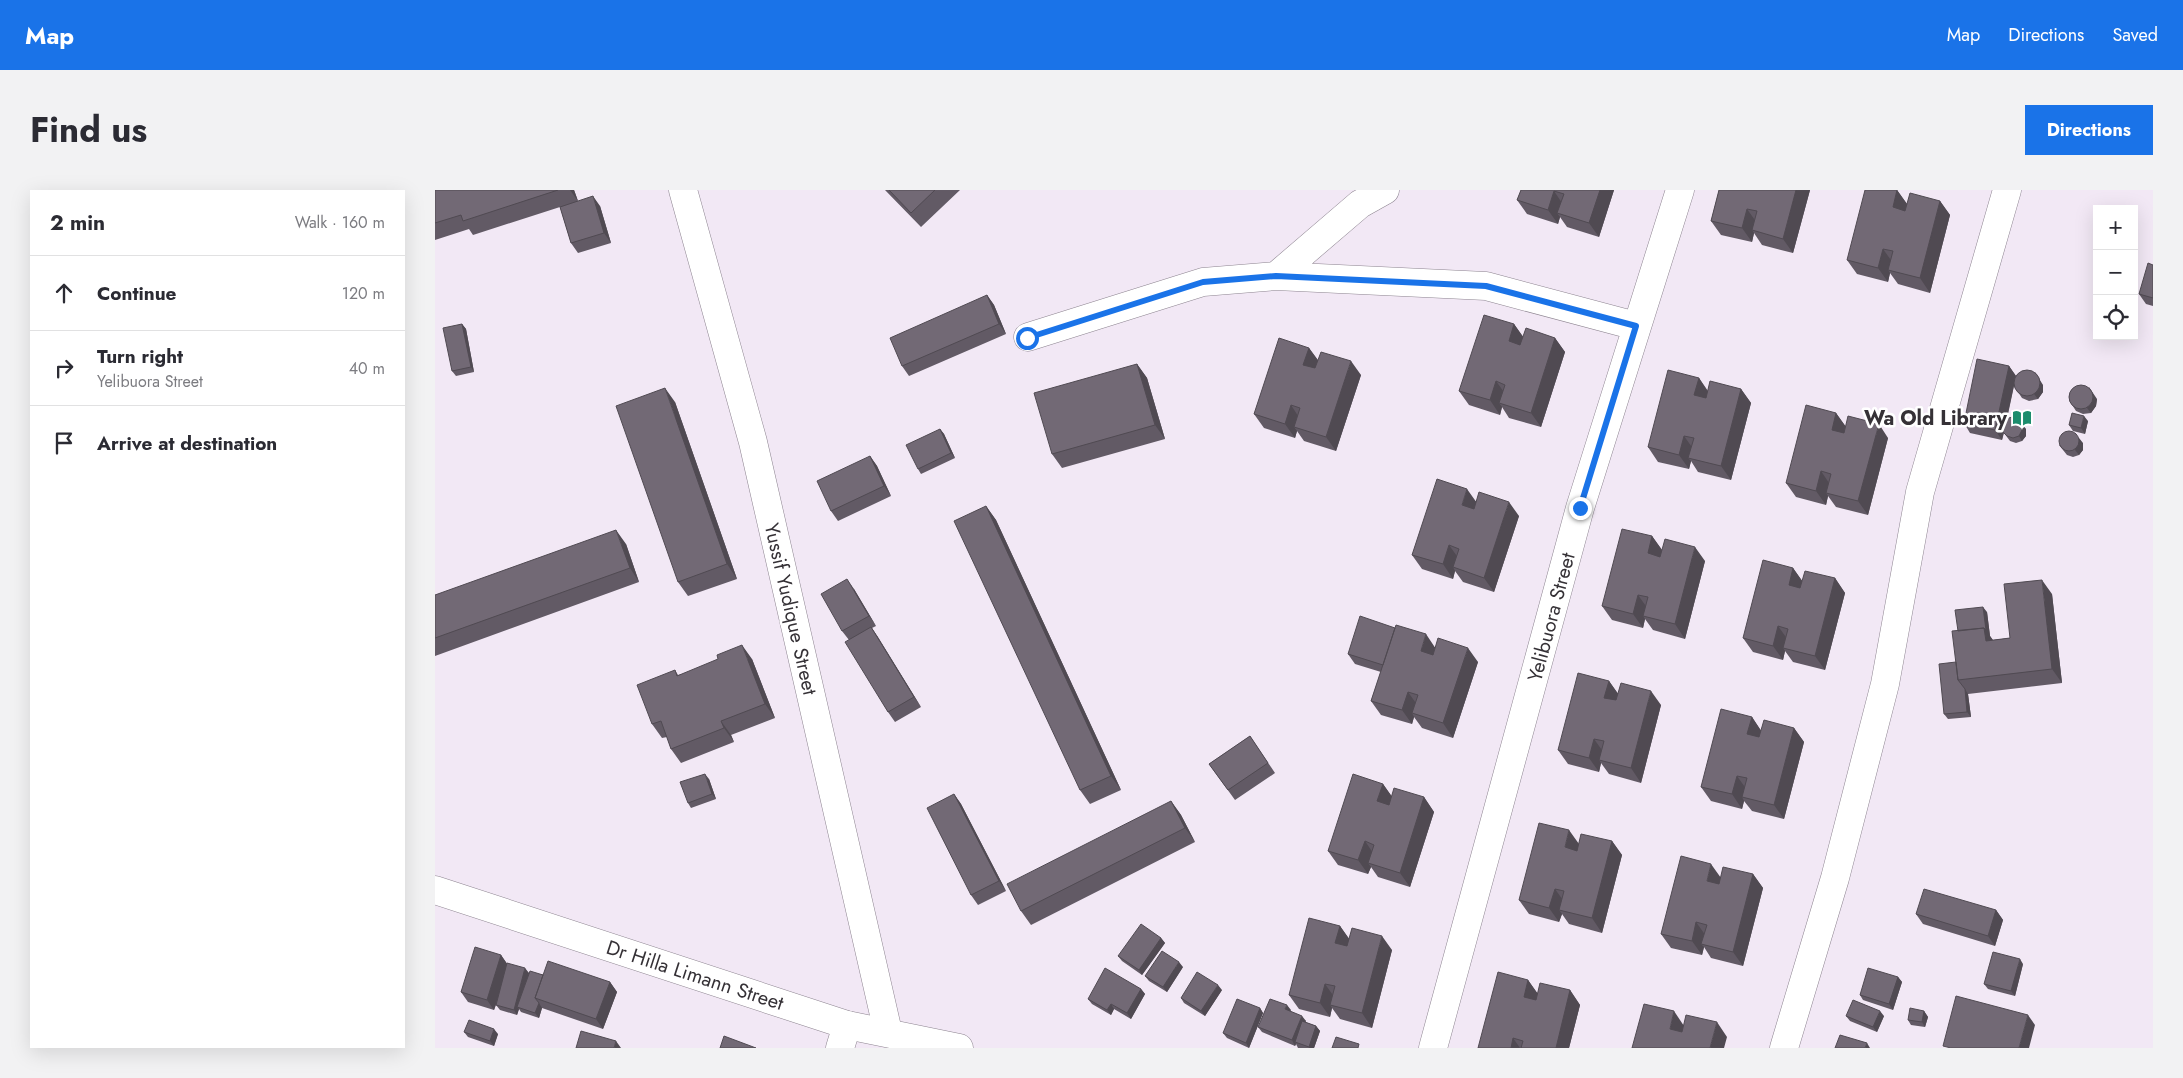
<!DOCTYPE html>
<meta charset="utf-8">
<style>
:root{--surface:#fff;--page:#f2f2f3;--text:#2b2b33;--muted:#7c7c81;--line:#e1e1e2;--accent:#1a73e8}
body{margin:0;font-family:Jost,sans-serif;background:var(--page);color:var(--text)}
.controls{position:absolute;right:15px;top:15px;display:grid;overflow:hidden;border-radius:0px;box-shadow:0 5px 20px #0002}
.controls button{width:45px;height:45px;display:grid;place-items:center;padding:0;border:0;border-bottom:1px solid var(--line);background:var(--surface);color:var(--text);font:25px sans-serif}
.stop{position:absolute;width:15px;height:15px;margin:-11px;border:4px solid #1a73e8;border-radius:50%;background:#fff}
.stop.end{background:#1a73e8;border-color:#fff;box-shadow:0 1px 5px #0008}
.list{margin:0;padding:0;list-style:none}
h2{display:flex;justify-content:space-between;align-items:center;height:65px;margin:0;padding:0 20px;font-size:21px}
h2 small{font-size:16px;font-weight:400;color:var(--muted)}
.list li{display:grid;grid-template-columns:32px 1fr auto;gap:15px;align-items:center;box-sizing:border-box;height:75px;padding:0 20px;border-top:1px solid var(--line)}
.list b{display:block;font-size:19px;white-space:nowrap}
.list p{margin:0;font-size:16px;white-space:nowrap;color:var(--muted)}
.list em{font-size:16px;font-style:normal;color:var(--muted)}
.icon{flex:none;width:28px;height:28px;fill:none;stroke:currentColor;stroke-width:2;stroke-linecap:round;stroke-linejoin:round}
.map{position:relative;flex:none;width:1718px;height:858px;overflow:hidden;border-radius:0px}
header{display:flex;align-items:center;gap:30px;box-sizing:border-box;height:70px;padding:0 25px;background:var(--accent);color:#fff}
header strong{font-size:24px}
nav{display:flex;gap:28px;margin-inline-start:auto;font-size:18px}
.intro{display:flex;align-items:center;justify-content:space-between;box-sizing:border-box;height:120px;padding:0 30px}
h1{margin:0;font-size:35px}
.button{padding:12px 22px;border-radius:0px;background:var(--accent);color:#fff;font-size:18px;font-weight:700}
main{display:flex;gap:30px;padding:0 30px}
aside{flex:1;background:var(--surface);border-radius:0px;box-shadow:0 5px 20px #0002}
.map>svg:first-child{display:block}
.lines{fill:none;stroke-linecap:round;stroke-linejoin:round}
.minor-casing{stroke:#8d8490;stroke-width:29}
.highway-casing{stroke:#8d8490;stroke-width:29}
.minor{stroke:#fff;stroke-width:28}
.highway{stroke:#fff;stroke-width:28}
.wall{fill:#625a65}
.shaded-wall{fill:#504a52}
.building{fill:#726975;stroke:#504a52}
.route{stroke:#1a73e8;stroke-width:6}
.labels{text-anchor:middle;stroke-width:5;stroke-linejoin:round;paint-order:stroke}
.poi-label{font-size:20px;font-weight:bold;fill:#353136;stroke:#fff;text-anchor:end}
.street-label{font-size:20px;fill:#353136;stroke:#fff}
</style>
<header>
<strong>Map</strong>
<nav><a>Map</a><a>Directions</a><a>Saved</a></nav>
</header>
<div class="intro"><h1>Find us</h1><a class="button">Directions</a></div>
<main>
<aside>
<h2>2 min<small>Walk · 160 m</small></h2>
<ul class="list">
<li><svg class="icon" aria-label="ahead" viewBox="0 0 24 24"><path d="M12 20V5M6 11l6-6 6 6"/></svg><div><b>Continue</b></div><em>120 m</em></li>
<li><svg class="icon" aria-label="right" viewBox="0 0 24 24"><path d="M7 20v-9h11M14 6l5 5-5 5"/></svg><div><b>Turn right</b><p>Yelibuora Street</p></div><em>40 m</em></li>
<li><svg class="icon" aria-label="arrive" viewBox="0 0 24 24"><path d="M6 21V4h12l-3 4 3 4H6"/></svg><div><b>Arrive at destination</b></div></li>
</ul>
</aside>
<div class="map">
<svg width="1718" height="858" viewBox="0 0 1718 858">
<rect width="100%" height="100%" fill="#f2e8f5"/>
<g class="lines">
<!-- minor casing -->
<g class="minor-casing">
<path id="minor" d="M248 0 318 252 453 842
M841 86 925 14 950 0
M593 147 768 92 841 86 1051 96 1201 136
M405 858 412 835
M998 858 1145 318 1245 0
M1349 858 1400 688 1450 494 1485 302 1572 0"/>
</g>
<!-- highway casing -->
<g class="highway-casing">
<path id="highway" d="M0 700 412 835 524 858"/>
</g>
<!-- minor -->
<use href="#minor" class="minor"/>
<!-- highway -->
<use href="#highway" class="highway"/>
</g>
<!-- wall -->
<path class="wall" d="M0 0H139L143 11 165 16 176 53 143 63 136 53 125 17 38 45 34 39 0 50Z
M450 0H525L486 37Z
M1086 0H1179L1164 47 1132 37 1125 27 1123 34 1092 24 1082 10Z
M1284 0H1375L1358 63 1327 55 1319 43 1317 52 1286 45 1276 31Z
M1462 0 1472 14 1505 11 1515 25 1495 103 1463 94 1455 83 1453 92 1422 84 1412 70Z
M1718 75V116L1711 114 1704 104Z
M552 105 559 115 571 144 474 186 467 176Z
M27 134 31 139 39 182 21 186 17 181Z
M1079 134 1088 147 1120 148 1130 162 1106 237 1074 228 1067 217 1065 225 1034 215 1024 201Z
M874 158 883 170 926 185 901 261 869 251 862 241 860 248 829 238 819 224Z
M702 174 712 188 730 249 627 278 617 264Z
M1574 176 1581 186 1608 195V202L1603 209 1594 211 1587 208 1579 196 1572 229 1591 239V246L1587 251 1581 253 1575 251 1569 243 1567 250 1535 243 1529 233Z
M1264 188 1273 201 1306 199 1316 213 1296 290 1263 282 1256 271 1254 279 1223 272 1213 257Z
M1662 209 1661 216 1656 223 1648 224 1641 221 1634 210Z
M240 212 302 389 253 406 243 392Z
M1401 223 1411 237 1453 248 1433 325 1401 317 1393 306 1391 315 1361 307 1351 293Z
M1653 231 1650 244 1638 241 1634 235Z
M505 239 509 244 520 268 486 284 483 279Z
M1648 253V260L1644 265 1638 267 1632 265 1624 255Z
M435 266 442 276 456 306 403 331 396 321Z
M1041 311 1084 326 1059 402 1028 392 1020 381 1018 389 987 379 977 365Z
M551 316 561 330 686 600 655 614 645 600Z
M1217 346 1227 360 1270 371 1250 449 1218 440 1210 429 1208 438 1177 430 1167 416Z
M191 354 204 392 0 466V405Z
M1358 378 1367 391 1400 388 1410 403 1390 480 1358 472 1350 461 1348 470 1318 462 1308 448Z
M419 399 441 436 437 438 486 517 460 532 453 522 414 450 407 441Z
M1617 404 1627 493 1533 504 1536 527 1513 529 1509 524 1521 472 1523 441 1552 422 1555 446 1558 450 1575 448Z
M1000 457 1043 472 1018 548 987 538 979 527 977 534 946 525 936 511 946 482 920 474 913 464Z
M317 469 340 528 296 545 299 552 246 573 236 559 232 547 227 548 217 534 240 480 243 485Z
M1174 491 1183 504 1226 515 1206 593 1174 584 1166 573 1164 582 1133 574 1123 560Z
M1317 527 1326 541 1359 538 1369 552 1349 629 1317 621 1309 611 1307 619 1276 611 1266 597Z
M815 546 840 583 800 610 774 574Z
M274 589 281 609 256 618 253 613Z
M948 594 957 607H989L999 622 975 697 943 687 936 677 933 684 903 675 893 661Z
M519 604 526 614 571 701 543 715 536 705Z
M736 611 746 625 760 652 596 735 586 721Z
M1177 651 1187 665 1167 743 1134 734 1127 724 1124 732 1094 724 1084 710 1144 654Z
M1318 684 1328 698 1308 776 1276 768 1269 757 1267 765 1236 758 1226 744 1285 687Z
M1561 720 1568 730 1560 756 1488 734 1481 724Z
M905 736 914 749 957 760 937 838 905 829 897 818 895 827 864 819 854 805Z
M726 748 730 753 707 785 687 771 683 766Z
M66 765 72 774 94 783 175 792 182 802 168 839 107 818 104 828 86 822 84 819 82 825 65 820 61 815 59 820 33 812 26 802Z
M1588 774 1580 806 1553 799 1549 794Z
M748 777 732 802 714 791 710 786Z
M1463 787 1467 792 1458 820 1428 810 1425 805Z
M1093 790 1102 803 1135 800 1145 815 1134 858H1043Z
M706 799 710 804 696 829 679 819 676 825 657 814 653 809Z
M787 800 770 826 749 813 746 808Z
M825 818 828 823 814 858 792 848 788 843Z
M856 820 855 821 871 831 870 832 881 836 885 841 879 858H863L861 854 860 856 827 842 823 837Z
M1489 821 1493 827 1490 837 1476 835 1473 830Z
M1411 826H1449L1442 842 1415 831Z
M29 842 63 844 59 856 33 847Z"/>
<!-- shaded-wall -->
<path class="shaded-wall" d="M135 0H139L143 11Z
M1165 0H1179L1164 47 1154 33Z
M1361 0H1375L1358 63 1348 49Z
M1462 0 1472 14 1468 31 1458 17Z
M1119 1 1129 16 1122 23 1125 27 1123 34 1113 20Z
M158 6 165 16 176 53 169 43Z
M1505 11 1515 25 1495 103 1485 88Z
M1312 19 1322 33 1317 40 1319 43 1317 52 1307 38Z
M1448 59 1458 73 1453 80 1455 83 1453 92 1443 78Z
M552 105 559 115 571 144 564 134Z
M27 134 31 139 39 182 36 177Z
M1079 134 1089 148 1084 165 1074 151Z
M1120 148 1130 162 1106 237 1096 223Z
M874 158 884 172 878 189 868 175Z
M916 171 926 185 901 261 891 247Z
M702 174 712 188 730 249 720 235Z
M1574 176 1581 186 1567 250 1560 240Z
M1600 182 1608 195V202L1603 209 1599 204Z
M1264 188 1273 202 1269 219 1259 205Z
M1061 191 1071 205 1064 213 1067 217 1065 225 1055 210Z
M1654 197 1662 209 1661 216 1656 223 1652 218Z
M230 198 240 212 302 389 292 374Z
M1306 199 1316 213 1296 290 1286 276Z
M856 215 865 229 859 237 862 241 860 248 850 234Z
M1401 223 1411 237 1407 254 1397 240Z
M1649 226 1653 231 1650 244 1646 238Z
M1444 234 1453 248 1433 325 1423 311Z
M1587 234 1591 239V246L1587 251 1584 246Z
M505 239 509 244 520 268 516 263Z
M1249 246 1259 260 1253 268 1256 271 1254 279 1244 265Z
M1644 248 1648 253V260L1644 265 1640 260Z
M435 266 442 276 456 306 449 296Z
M1386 281 1396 296 1391 303 1393 306 1391 315 1381 301Z
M1032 299 1042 313 1037 329 1027 315Z
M1074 312 1084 326 1059 402 1049 388Z
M551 316 561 330 686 600 676 586Z
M181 340 191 354 204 392 195 378Z
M1217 346 1227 360 1223 377 1213 363Z
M1014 355 1024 369 1018 377 1020 381 1018 389 1008 374Z
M1260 357 1270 371 1250 449 1240 434Z
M1358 378 1368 392 1364 409 1354 395Z
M1400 388 1410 403 1390 480 1380 466Z
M412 389 419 399 441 436 434 426Z
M1607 390 1617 404 1627 493 1617 479Z
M1203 405 1213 419 1208 426 1210 429 1208 438 1198 424Z
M1548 417 1552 422 1555 446 1559 452 1551 451 1549 438Z
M1343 436 1353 450 1348 458 1350 461 1348 470 1338 456Z
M436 437 443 447 486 517 479 507Z
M991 444 1001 459 996 475 986 461Z
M307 455 317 469 340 528 330 514Z
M1033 458 1043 472 1018 548 1008 533Z
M1174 491 1184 505 1179 522 1169 508Z
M1530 499 1533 504 1536 527 1532 522Z
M1216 501 1226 515 1206 593 1196 578Z
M973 502 983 516 977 523 979 527 977 534 967 520Z
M1317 527 1327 542 1322 558 1312 544Z
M286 531 296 545 299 552 289 538Z
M1359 538 1369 552 1349 629 1339 615Z
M1159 549 1169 563 1164 570 1166 573 1164 582 1154 568Z
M270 584 274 589 281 609 277 604Z
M1302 586 1312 600 1307 607 1309 611 1307 619 1297 604Z
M948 594 958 608 952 625 942 611Z
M519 604 526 614 571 701 564 691Z
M989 607 999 622 975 697 965 683Z
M736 611 746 625 760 652 750 638Z
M1134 640 1144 654 1140 671 1130 657Z
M930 651 940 666 933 673 936 677 933 684 923 670Z
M1177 651 1187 665 1167 743 1157 728Z
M1276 674 1286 688 1282 705 1272 691Z
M1318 684 1328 698 1308 776 1298 762Z
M1120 699 1130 713 1124 720 1127 724 1124 732 1114 718Z
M1561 720 1568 730 1560 756 1553 746Z
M1261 732 1271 746 1266 754 1269 757 1267 765 1257 751Z
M905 736 915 750 910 767 900 753Z
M947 746 957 760 937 838 927 823Z
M726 748 730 753 707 785 704 780Z
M66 765 73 775 59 820 52 810Z
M1585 769 1588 774 1580 806 1576 801Z
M744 772 748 777 732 802 728 797Z
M90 778 94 783 82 817 84 819 82 825 79 820Z
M1463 787 1467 792 1458 820 1454 814Z
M1093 790 1103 804 1099 821 1089 807Z
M175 792 182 802 168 839 161 829Z
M890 794 900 808 895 815 897 818 895 827 885 813Z
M783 795 787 800 770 826 766 821Z
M706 799 710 804 696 829 692 823Z
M1135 800 1145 815 1134 858H1121Z
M104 813 107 818 104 828 100 823Z
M676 814 679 819 676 825 672 820Z
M852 815 856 820 854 824 850 819Z
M825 818 828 823 814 858 811 853Z
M1239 821 1249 836 1245 853 1235 839Z
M1445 821 1449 826 1442 842 1438 837Z
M1489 821 1493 827 1490 837 1487 832Z
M1593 825 1600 835 1594 858H1584Z
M867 826 871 831 862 853 860 852 861 854 860 856 857 850Z
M1282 832 1292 847 1289 858H1275Z
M881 836 885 841 879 858H874V857Z
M59 839 63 844 59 856 55 851Z
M1078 848 1085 858H1076Z
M181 851 186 858H179Z
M1432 853 1435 858H1430Z"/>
<!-- building -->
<path class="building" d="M0 0H123L28 31 26 25 0 33Z
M454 0H500L476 23Z
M1086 0H1165L1154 33 1122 23 1129 4 1119 1 1113 20 1082 10Z
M1284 0H1361L1348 49 1317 40 1322 21 1312 19 1307 38 1276 31Z
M1430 0H1462L1458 17 1470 21 1475 3 1505 11 1485 88 1453 80 1458 61 1448 59 1443 78 1412 70Z
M158 6 169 43 136 53 125 17Z
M1713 73 1718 75V108L1704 104Z
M552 105 564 134 467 176 455 148Z
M1049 125 1079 134 1074 151 1085 155 1091 138 1120 148 1096 223 1064 213 1070 195 1061 191 1055 210 1024 201Z
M27 134 36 177 17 181 8 138Z
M844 148 874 158 868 175 880 178 886 162 916 171 891 247 859 237 865 218 856 215 850 234 819 224Z
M1542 169 1574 176 1560 240 1529 233Z
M702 174 720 235 617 264 599 203Z
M1233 180 1264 188 1259 205 1271 208 1275 191 1306 199 1286 276 1253 268 1259 248 1249 246 1244 265 1213 257Z
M1579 193a13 13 0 1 1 26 0a13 13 0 1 1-26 0Z
M1634 207a12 12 0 1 1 24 0a12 12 0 1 1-24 0Z
M230 198 292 374 243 392 181 216Z
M1371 215 1401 223 1397 240 1409 243 1413 226 1444 234 1423 311 1391 303 1396 284 1386 281 1381 301 1351 293Z
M1637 223 1649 226 1646 238 1634 235Z
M1577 227 1583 229 1587 234V240L1584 246 1578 248 1572 246 1567 241V235L1571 229Z
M505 239 516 263 483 279 471 255Z
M1624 251a10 10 0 1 1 20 0a10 10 0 1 1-20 0Z
M435 266 449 296 396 321 382 291Z
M1002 289 1032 299 1027 315 1039 319 1044 302 1074 312 1049 388 1018 377 1024 359 1014 355 1008 374 977 365Z
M551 316 676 586 645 600 519 331Z
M1187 339 1217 346 1213 363 1225 367 1230 349 1260 357 1240 434 1208 426 1213 407 1203 405 1198 424 1167 416Z
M181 340 195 378 0 448V405Z
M1328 370 1358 378 1354 395 1365 398 1370 381 1400 388 1380 466 1348 458 1353 439 1343 436 1338 456 1308 448Z
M412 389 434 426 407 441 386 404Z
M1607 390 1617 479 1523 490 1517 441 1549 438 1551 451 1575 448 1569 394Z
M1548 417 1551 440 1549 438 1523 441 1520 420Z
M925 426 960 438 948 475 913 464Z
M961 435 991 444 986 461 998 465 1003 448 1033 458 1008 533 977 523 983 505 973 502 967 520 936 511Z
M436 437 479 507 453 522 410 452Z
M307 455 330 514 286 531 289 538 236 559 226 531 217 534 202 495 240 480 242 486 283 469 282 465Z
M1521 472 1523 490 1530 499 1532 522 1509 524 1504 474Z
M1143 483 1174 491 1169 508 1181 510 1186 493 1216 501 1196 578 1164 570 1169 551 1159 549 1154 568 1123 560Z
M1286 519 1317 527 1312 544 1324 547 1329 530 1359 538 1339 615 1307 607 1312 588 1302 586 1297 604 1266 597Z
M815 546 833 573 793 600 774 574Z
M270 584 277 604 253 613 245 592Z
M918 584 948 594 942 611 954 615 959 598 989 607 965 683 933 673 939 655 930 651 923 670 893 661Z
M519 604 564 691 536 705 492 618Z
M736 611 750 638 586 721 572 694Z
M1104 633 1134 640 1130 657 1142 661 1146 644 1177 651 1157 728 1124 720 1129 701 1120 699 1114 718 1084 710Z
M1246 666 1276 674 1272 691 1284 694 1288 677 1318 684 1298 762 1266 754 1272 735 1261 732 1257 751 1226 744Z
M1489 699 1561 720 1553 746 1481 724Z
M874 728 905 736 900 753 912 756 917 738 947 746 927 823 895 815 900 796 890 794 885 813 854 805Z
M706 734 726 748 704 780 683 766Z
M40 757 66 765 52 810 26 802Z
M727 761 744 772 728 797 710 786Z
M1558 762 1585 769 1576 801 1549 794Z
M113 771 175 792 161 829 100 808Z
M72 773 90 778 79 820 61 815Z
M670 778 706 799 692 823 676 814 672 820 653 809Z
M1433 778 1463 787 1454 814 1425 805Z
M95 781 108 785 100 808 104 813 100 823 82 817Z
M762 782 783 795 766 821 746 808Z
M1063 782 1093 790 1089 807 1101 810 1105 793 1135 800 1121 858H1086L1088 851 1078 848 1076 858H1043Z
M1521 806 1593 825 1584 858H1516L1508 856Z
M802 809 825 818 811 853 788 843Z
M835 809 852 815 850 819 867 826 857 850 823 837Z
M1418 810 1445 821 1438 837 1411 826Z
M1209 814 1239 821 1235 839 1247 842 1251 825 1282 832 1275 858H1197Z
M1475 818 1489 821 1487 832 1473 830Z
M34 830 59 839 55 851 29 842Z
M867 831 881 836 874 857 860 852Z
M146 841 181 851 179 858H141Z
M1405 845 1432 853 1430 858H1400Z
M289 846 321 858H285Z
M901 847 924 854 923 858H897Z"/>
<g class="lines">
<!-- route -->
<path class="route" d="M592 148 768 92 841 86 1051 96 1201 136 1145 318"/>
</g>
<!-- icons -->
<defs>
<g id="library-bare" transform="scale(1.5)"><path d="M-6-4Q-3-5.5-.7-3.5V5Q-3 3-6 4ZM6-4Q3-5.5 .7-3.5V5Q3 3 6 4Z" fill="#1c8c6c" stroke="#fff" stroke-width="2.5" paint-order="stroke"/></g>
</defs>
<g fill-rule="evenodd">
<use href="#library-bare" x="1587" y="228"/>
</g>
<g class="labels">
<!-- poi labels -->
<g class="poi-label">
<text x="1572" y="235">Wa Old Library</text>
</g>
<!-- street labels -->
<g class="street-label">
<text transform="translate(356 419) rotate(77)" y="7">Yussif Yudique Street</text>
<text transform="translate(1116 427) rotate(-75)" y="7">Yelibuora Street</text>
<text transform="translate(260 785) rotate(18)" y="7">Dr Hilla Limann Street</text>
</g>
</g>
</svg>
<div class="controls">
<button>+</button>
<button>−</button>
<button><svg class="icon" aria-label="locate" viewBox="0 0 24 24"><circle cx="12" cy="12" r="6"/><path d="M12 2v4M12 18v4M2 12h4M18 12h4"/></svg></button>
</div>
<div class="stop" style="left:592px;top:148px"></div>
<div class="stop end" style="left:1145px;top:318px"></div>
</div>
</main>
